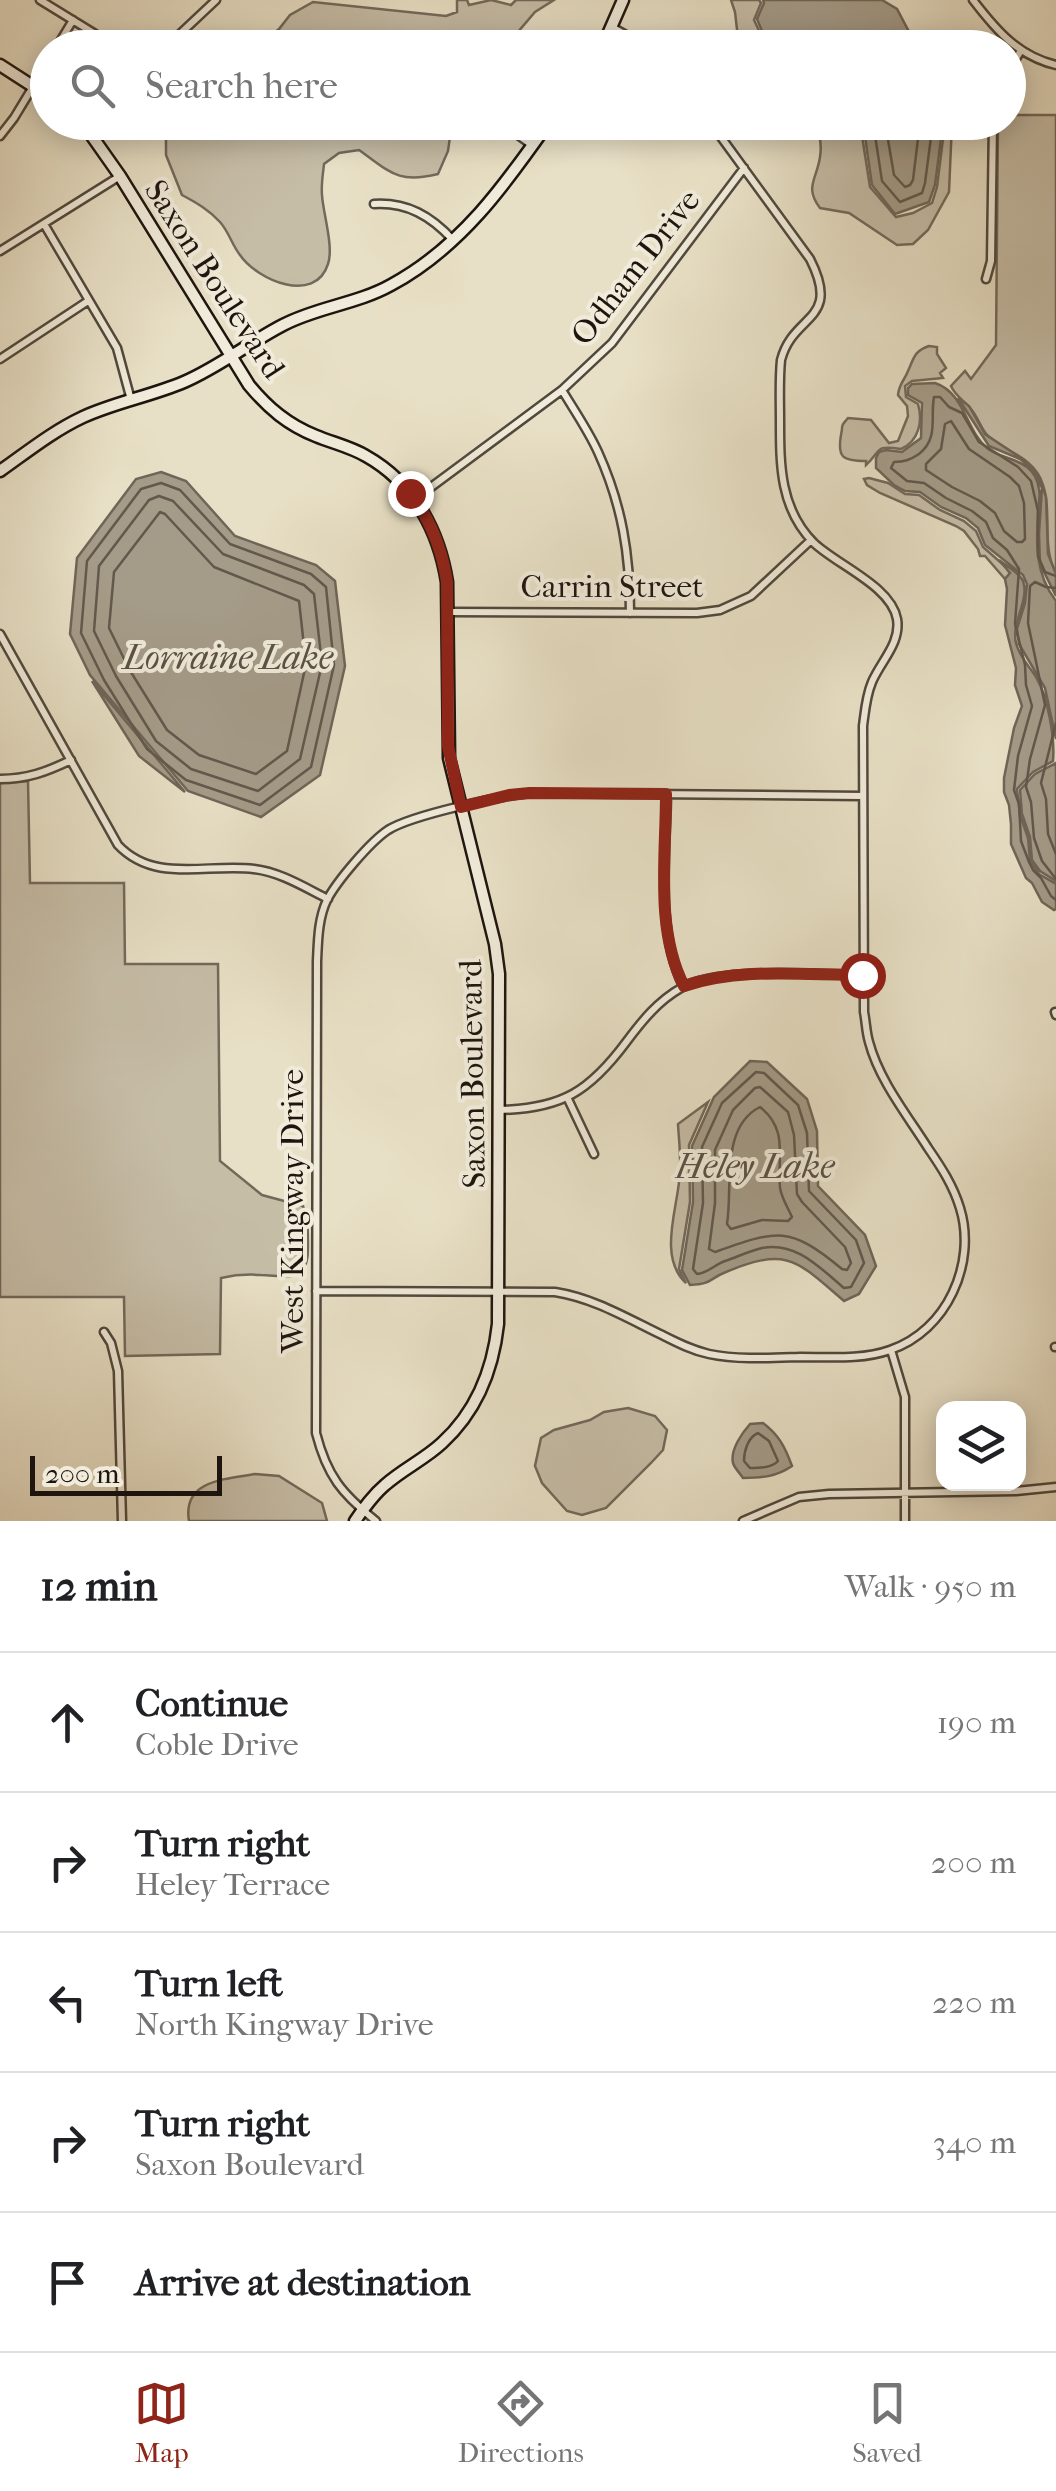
<!DOCTYPE html>
<meta charset="utf-8">
<style>
:root{--surface:#fff;--page:#f2f2f2;--text:#202124;--muted:#757577;--line:#e0e0e0;--accent:#8f2418}
body{margin:0;font-family:"IM FELL French Canon",serif;background:var(--page);color:var(--text)}
.controls{position:absolute;right:30px;bottom:30px;display:grid;overflow:hidden;border-radius:20px;box-shadow:0 5px 25px #0003}
.controls button{width:90px;height:90px;display:grid;place-items:center;padding:0;border:0;border-bottom:2px solid var(--line);background:var(--surface);color:var(--text);font:50px sans-serif}
.scale{position:absolute;left:30px;bottom:25px;width:192px;box-sizing:border-box;padding-left:10px;border:5px solid #1f150f;border-top:0;font-size:28px;line-height:35px;white-space:nowrap;color:#1f150f;-webkit-text-stroke:8px #f0ebda;paint-order:stroke}
.stop{position:absolute;width:30px;height:30px;margin:-22px;border:8px solid #8f2418;border-radius:50%;background:#fff}
.stop.end{background:#8f2418;border-color:#fff;box-shadow:0 2px 10px #0008}
.list{margin:0;padding:0;list-style:none}
h2{display:flex;justify-content:space-between;align-items:center;height:130px;margin:0;padding:0 40px;font-size:42px}
h2 small{font-size:32px;font-weight:400;color:var(--muted)}
.list li{display:grid;grid-template-columns:65px 1fr auto;gap:30px;align-items:center;box-sizing:border-box;height:140px;padding:0 40px;border-top:2px solid var(--line)}
.list b{display:block;font-size:38px;white-space:nowrap}
.list p{margin:0;font-size:32px;white-space:nowrap;color:var(--muted)}
.list em{font-size:32px;font-style:normal;color:var(--muted)}
.icon{flex:none;width:55px;height:55px;fill:none;stroke:currentColor;stroke-width:2;stroke-linecap:round;stroke-linejoin:round}
.map{position:relative;flex:none;width:1056px;height:1521px;overflow:hidden}
.search{position:absolute;background:var(--surface);box-shadow:0 5px 25px #0003;left:30px;right:30px;top:30px;height:110px;display:flex;align-items:center;gap:25px;box-sizing:border-box;padding:0 35px;border-radius:55px;color:var(--muted);font-size:38px}
.sheet{height:830px;background:var(--surface)}
nav{display:flex;justify-content:space-around;align-items:center;box-sizing:border-box;height:140px;border-top:2px solid var(--line);background:var(--surface);font-size:28px;color:var(--muted)}
nav a{display:grid;justify-items:center;gap:5px}
nav .on{color:var(--accent)}
.map>svg:first-child{display:block}
.green{fill:#c6bda7;stroke:#72695b;stroke-width:2.5}
.water{fill:#a49b88;stroke:#6f6558;stroke-width:2.5}
.lines{fill:none;stroke-linecap:round;stroke-linejoin:round}
.shore{stroke:#62584c;stroke-width:2.5}
.street-casing{stroke:#51483d;stroke-width:11}
.secondary-casing{stroke:#1f150f;stroke-width:15}
.street{stroke:#f0ebda;stroke-width:6}
.secondary{stroke:#f0ebda;stroke-width:10}
.route{stroke:#8f2418;stroke-width:12}
.labels{text-anchor:middle;stroke-width:8;stroke-linejoin:round;paint-order:stroke}
.street-label{font-size:32px;fill:#1f150f;stroke:#f0ebda}
.water-label{font-size:35px;font-style:italic;fill:#5b5145;stroke:#f0ebda}
</style>
<div class="map">
<svg width="1056" height="1521" viewBox="0 0 1056 1521">
<rect width="100%" height="100%" fill="#e8e0c6"/>
<filter id="stains"><feTurbulence type="fractalNoise" baseFrequency=".002" numOctaves="4"/><feColorMatrix values="0 0 0 0 .2 0 0 0 0 .09 0 0 0 0 .02 0 0 0 .5 -.17"/></filter>
<radialGradient id="worn" r=".72"><stop offset=".6" stop-color="#630" stop-opacity="0"/><stop offset="1" stop-color="#630" stop-opacity=".3"/></radialGradient>
<!-- green -->
<path class="green" d="M457 0H467L469 5 491 0 511 5 516 0H554L535 12 506 46 473 43 468 48H256L279 29 290 15 313 2 446 16 457 12Z
M731 0H759L761 3 754 20 762 37 778 47H739L735 12Z
M1009 115H1056V574C1039 541 1056 505 1038 474 1026 455 1003 450 988 436 981 429 978 417 971 409 964 400 956 397 951 386L965 371 971 379 996 345 998 123 1008 122Z
M166 123V122L452 123 448 151 438 174C398 184 390 172 359 150L339 153 324 164C323 174 321 184 322 195 323 213 334 247 328 264 315 305 257 280 240 255 232 245 229 232 220 222 209 210 197 203 182 195L166 155Z
M815 123H860L870 187 896 217 913 213 932 203 937 187 945 123H952L949 192 928 230 913 244 897 245 849 213 820 208C804 187 817 179 820 157 822 145 820 134 815 123Z
M929 346 937 347V354L946 368 940 373 943 378 912 381 905 386 906 397 918 404C923 421 919 441 901 449 874 445 882 450 866 465V461C843 461 837 458 841 435 844 421 839 429 848 418L871 420 889 443 898 441 908 416 907 406 898 395C899 384 904 381 908 371 914 358 914 351 929 346Z
M869 478 888 483 905 494 919 495 940 510 964 521 976 531 983 547 1007 568 1010 574 1005 579 985 556H980L978 549 964 531 956 526 880 493 867 485 864 479Z
M28 781 30 883H124L125 964H218L220 1161 262 1195 303 1206C308 1219 308 1231 308 1245 309 1284 290 1276 261 1275 248 1274 234 1275 221 1278L220 1354 125 1356 124 1297H0V783Z
M708 1102 689 1145 690 1202 679 1269 686 1283C659 1259 676 1212 679 1182 682 1163 679 1143 678 1124Z
M628 1408 655 1416 667 1430 663 1450 651 1463 606 1508 582 1515 567 1511 542 1483 535 1466 541 1438 554 1430 590 1420 604 1412Z
M255 1474 279 1476 322 1503 327 1521H189C182 1480 226 1479 255 1474Z"/>
<!-- water -->
<path class="water" d="M763 0H882L897 9 917 47H783L764 36 757 19 764 3Z
M863 123H943L935 185 929 202 895 214 872 185Z
M935 383C965 393 966 431 987 448 1003 462 1034 456 1039 489 1041 496 1038 505 1038 512 1036 544 1035 574 1056 601V739L1045 688 1019 644 1017 629 1025 603 1027 584 1023 575 985 545 978 528 966 518 941 507 920 492 905 491 894 485 876 468V458L879 452 886 450 902 452 921 438 922 403 908 395V388L912 384Z
M958 398 969 406 985 434 1024 460 1040 478 1046 497 1048 554 1056 574V596L1040 564 1039 534 1042 488 1033 469 1020 459 989 446Z
M161 472 186 481 235 536 316 565 335 581 345 666 320 775 261 817 188 791 90 675 70 634 77 558 136 479Z
M999 560C1006 566 1019 572 1023 581 1030 600 1011 622 1016 643 1019 656 1029 666 1036 677 1048 697 1055 738 1053 761L1033 772 1017 789 1020 815 1028 838 1030 861 1039 874 1056 884V909L1054 910 1042 902 1032 883 1026 878 1011 844V824L1009 805 1004 792V778L1014 728 1022 706 1015 685 1016 668 1005 625 1007 589 1005 579 1010 573Z
M92 681 185 792 139 756Z
M1056 763V881L1040 871 1032 860 1030 837 1022 814 1020 790 1035 774Z
M750 1061 767 1062 807 1099 817 1131 818 1186 865 1235 876 1266 859 1294 844 1301C797 1261 788 1246 726 1272 708 1279 713 1284 690 1285L682 1270 693 1202 692 1146 714 1097Z
M763 1423C779 1435 785 1447 792 1466 776 1477 761 1478 743 1478 740 1473 735 1469 733 1463 730 1450 742 1433 750 1424Z"/>
<g class="lines">
<!-- shore -->
<path class="shore" d="M873 122 882 181 900 202 922 193 925 183 933 122
M885 122 894 175 905 187 910 185 913 180 920 122
M951 421 969 449 1010 477 1019 486 1024 503 1025 539 1022 542H1017L1004 531 995 513 980 501 952 487 926 470V464L941 449 945 424Z
M161 483 180 490 230 544 311 574 326 587 334 665 311 767 260 805 186 780 147 749 104 680 81 633 87 561 141 489Z
M159 496 173 501 223 554 304 585 314 594 322 664 300 759 258 791 191 769 156 741 116 676 94 631 99 566 149 500Z
M160 512 165 514 214 567 299 601 306 664 287 751 256 774 199 755 167 730 129 669 109 628 114 572Z
M1056 576 1045 572 1038 556V511L1031 481 1018 467 979 442 962 413 949 407 940 397H934C930 418 939 438 919 454 910 460 904 462 894 462L891 468 907 481 924 483 946 498 972 511 986 522 993 538 1007 550 1019 569 1015 624 1025 665 1026 685 1032 706 1018 756 1014 790 1019 804 1021 841 1029 862 1033 870 1041 878 1051 896 1056 900
M1056 588 1046 587 1035 582 1030 586 1028 623 1045 705 1030 759 1026 787 1031 802 1034 838 1042 861 1056 879
M1056 723 1041 783 1046 799 1048 834 1056 854
M756 1072 764 1073 798 1105 807 1133 809 1191 856 1240 864 1263 851 1287 844 1288C820 1268 796 1241 762 1248 749 1251 737 1257 725 1261 714 1265 708 1273 697 1274L693 1269 703 1203 702 1147 722 1103Z
M760 1087 788 1112 794 1135 797 1194 802 1202 845 1247 851 1263 847 1270 842 1269C789 1225 777 1230 715 1252L709 1249 715 1203V1150L733 1110 755 1088Z
M760 1107C789 1130 777 1157 780 1188 782 1199 788 1208 792 1217L788 1221 762 1220 731 1229 727 1224C733 1188 720 1127 760 1107Z
M758 1433 769 1441 778 1461C772 1468 759 1468 750 1468L744 1461C744 1451 748 1437 758 1433Z"/>
<!-- street casing -->
<g class="street-casing">
<path id="street" d="M40 0 118 48
M973 0C996 30 1018 56 1056 65
M612 27 649 48
M56 48 73 20
M165 48 216 0
M1008 72 1020 52
M500 122 532 145
M0 136 14 118 48 62
M374 204C407 202 431 216 453 240
M44 224 117 348 131 400
M0 251 120 176
M986 279 991 261 993 122
M0 359 88 301
M562 390C574 410 588 430 598 452 622 505 630 554 630 613
M415 499 562 390 612 343 744 168
M448 612 697 613 720 610 751 596 811 540
M0 634 118 845C155 884 207 863 254 869 280 872 304 887 328 899
M0 779C27 779 46 772 71 760
M667 795C666 856 656 930 683 986
M1055 1012 1056 1015
M567 1097 594 1154
M499 1110C562 1109 590 1091 627 1041 642 1021 658 1001 681 988 720 966 816 975 863 975
M316 1291 555 1292C593 1298 625 1317 660 1334 676 1342 691 1350 709 1354 738 1360 770 1358 800 1357 830 1357 862 1360 890 1350 947 1331 977 1263 960 1208 953 1185 941 1167 928 1148 907 1115 879 1080 869 1042 866 1032 866 1022 864 1012L863 726C865 711 866 696 872 682 881 661 901 643 897 619 891 586 837 565 814 543 780 509 780 466 780 421 780 401 779 380 781 360 793 313 842 322 810 259L710 122
M104 1332 111 1343 118 1371 122 1521
M1055 1347H1056
M891 1350 905 1397V1521
M376 1521C342 1494 327 1476 316 1433L317 961C318 941 318 919 327 900 337 881 370 842 388 830 412 815 500 796 530 793L863 796
M743 1521 799 1497 829 1494 1016 1491 1056 1487"/>
</g>
<!-- secondary casing -->
<g class="secondary-casing">
<path id="secondary" d="M602 48 623 0
M0 65 48 96
M82 122 120 176 249 385C268 408 288 425 316 436 333 443 351 447 366 456 414 483 439 531 447 582L449 758 495 944 499 974 498 1324C493 1370 477 1411 442 1443 425 1459 403 1469 385 1485 373 1495 364 1508 355 1521
M0 471C27 452 53 431 83 417 116 402 151 396 184 382 219 367 250 342 283 325 317 307 357 304 391 285 460 248 505 185 549 122"/>
</g>
<!-- street -->
<use href="#street" class="street"/>
<!-- secondary -->
<use href="#secondary" class="secondary"/>
</g>
<g class="lines">
<!-- route -->
<path class="route" d="M410 493C431 520 442 549 447 582L448 746 461 807 509 795 530 793 666 794C666 856 655 930 684 986 740 967 804 975 862 975"/>
</g>
<g class="labels">
<!-- street labels -->
<g class="street-label">
<text transform="translate(635 267) rotate(-52)" y="11">Odham Drive</text>
<text transform="translate(215 279) rotate(57)" y="11">Saxon Boulevard</text>
<text x="612" y="597">Carrin Street</text>
<text transform="translate(472 1074) rotate(-91)" y="11">Saxon Boulevard</text>
<text transform="translate(292 1211) rotate(-90)" y="11">West Kingway Drive</text>
</g>
<!-- water labels -->
<g class="water-label">
<text x="228" y="669">Lorraine Lake</text>
<text x="755" y="1178">Heley Lake</text>
</g>
</g>
<rect width="100%" height="100%" filter="url(#stains)"/>
<rect width="100%" height="100%" fill="url(#worn)"/>
</svg>
<div class="controls">
<button><svg class="icon" aria-label="layers" viewBox="0 0 24 24"><path d="M12 4l9 5-9 5-9-5zM3 14l9 5 9-5"/></svg></button>
</div>
<div class="scale">200 m</div>
<div class="stop" style="left:862px;top:975px"></div>
<div class="stop end" style="left:410px;top:493px"></div>
<div class="search"><svg class="icon" aria-label="search" viewBox="0 0 24 24"><circle cx="10" cy="10" r="6"/><path d="M15 15l6 6"/></svg>Search here</div>
</div>
<section class="sheet">
<h2>12 min<small>Walk · 950 m</small></h2>
<ul class="list">
<li><svg class="icon" aria-label="ahead" viewBox="0 0 24 24"><path d="M12 20V5M6 11l6-6 6 6"/></svg><div><b>Continue</b><p>Coble Drive</p></div><em>190 m</em></li>
<li><svg class="icon" aria-label="right" viewBox="0 0 24 24"><path d="M7 20v-9h11M14 6l5 5-5 5"/></svg><div><b>Turn right</b><p>Heley Terrace</p></div><em>200 m</em></li>
<li><svg class="icon" aria-label="left" viewBox="0 0 24 24"><path d="M17 20v-9H6M10 6l-5 5 5 5"/></svg><div><b>Turn left</b><p>North Kingway Drive</p></div><em>220 m</em></li>
<li><svg class="icon" aria-label="right" viewBox="0 0 24 24"><path d="M7 20v-9h11M14 6l5 5-5 5"/></svg><div><b>Turn right</b><p>Saxon Boulevard</p></div><em>340 m</em></li>
<li><svg class="icon" aria-label="arrive" viewBox="0 0 24 24"><path d="M6 21V4h12l-3 4 3 4H6"/></svg><div><b>Arrive at destination</b></div></li>
</ul>
</section>
<nav>
<a class="on"><svg class="icon" aria-label="map" viewBox="0 0 24 24"><path d="M3 6l6-2 6 2 6-2v14l-6 2-6-2-6 2zM9 4v14M15 6v14"/></svg>Map</a>
<a><svg class="icon" aria-label="directions" viewBox="0 0 24 24"><path d="M12 3l9 9-9 9-9-9zM9 14v-3h6M13 9l2 2-2 2"/></svg>Directions</a>
<a><svg class="icon" aria-label="saved" viewBox="0 0 24 24"><path d="M7 4h10v16l-5-4-5 4z"/></svg>Saved</a>
</nav>
